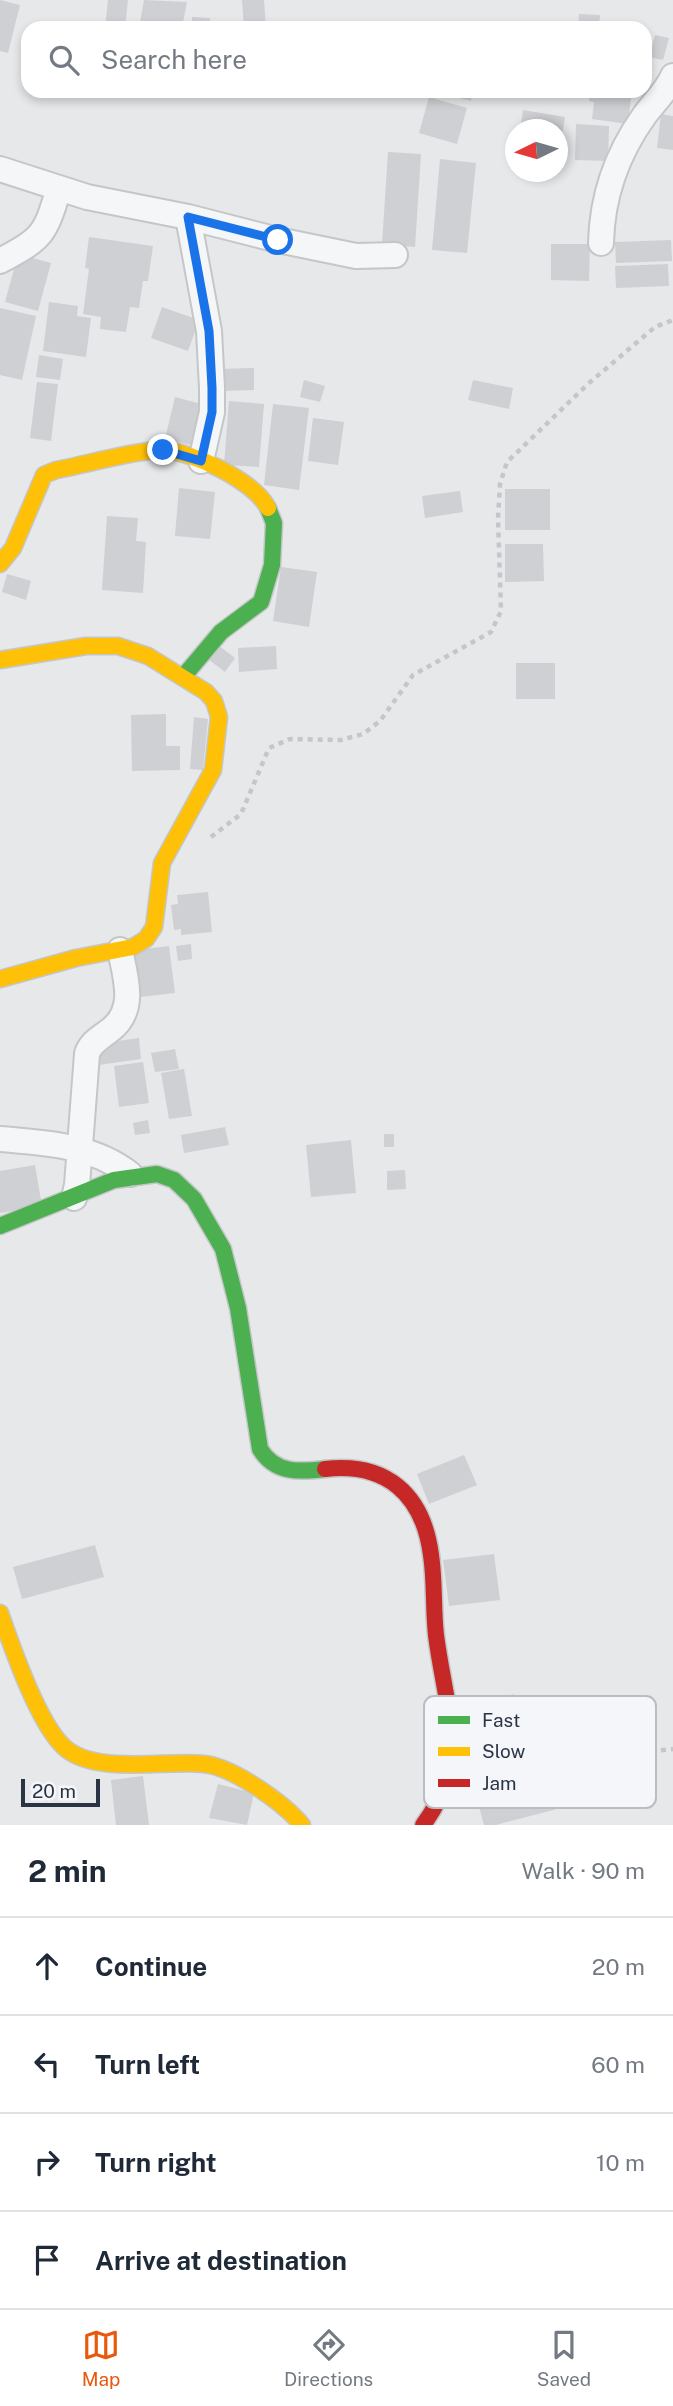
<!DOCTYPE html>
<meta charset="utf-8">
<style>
:root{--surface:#fff;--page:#f2f2f3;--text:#1f2937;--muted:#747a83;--line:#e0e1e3;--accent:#ea580c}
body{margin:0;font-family:"Public Sans",sans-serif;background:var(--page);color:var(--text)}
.compass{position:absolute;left:505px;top:119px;width:63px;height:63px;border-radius:50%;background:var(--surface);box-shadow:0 4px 10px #0003;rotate:265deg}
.scale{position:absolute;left:21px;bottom:18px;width:79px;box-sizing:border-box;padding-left:7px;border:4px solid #2b3445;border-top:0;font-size:19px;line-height:24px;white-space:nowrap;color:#2b3445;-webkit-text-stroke:5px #f4f6f9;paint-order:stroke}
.stop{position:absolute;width:21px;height:21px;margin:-16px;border:5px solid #1a73e8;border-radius:50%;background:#fff}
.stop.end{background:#1a73e8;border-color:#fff;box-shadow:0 2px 7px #0008}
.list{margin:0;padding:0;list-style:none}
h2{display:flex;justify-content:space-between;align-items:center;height:91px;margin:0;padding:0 28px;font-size:30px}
h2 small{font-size:23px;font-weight:400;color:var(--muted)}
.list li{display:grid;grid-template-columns:46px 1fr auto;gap:21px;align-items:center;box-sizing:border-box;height:98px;padding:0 28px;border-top:2px solid var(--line)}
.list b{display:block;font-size:26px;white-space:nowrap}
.list em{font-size:23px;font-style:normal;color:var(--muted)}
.icon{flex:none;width:38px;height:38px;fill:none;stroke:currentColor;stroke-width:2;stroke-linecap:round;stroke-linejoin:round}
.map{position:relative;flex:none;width:673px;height:1825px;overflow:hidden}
.search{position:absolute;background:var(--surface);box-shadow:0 4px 10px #0003;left:21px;right:21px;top:21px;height:77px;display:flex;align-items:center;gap:18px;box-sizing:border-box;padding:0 24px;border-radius:21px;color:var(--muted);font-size:26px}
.sheet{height:483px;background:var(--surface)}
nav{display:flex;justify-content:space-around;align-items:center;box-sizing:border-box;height:98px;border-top:2px solid var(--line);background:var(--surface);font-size:19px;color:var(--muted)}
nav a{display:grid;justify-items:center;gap:4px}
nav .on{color:var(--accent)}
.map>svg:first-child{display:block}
.building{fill:#ced0d3}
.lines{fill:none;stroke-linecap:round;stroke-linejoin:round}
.street-casing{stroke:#c4c6c8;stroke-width:28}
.fast-casing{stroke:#c4c6c8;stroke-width:19}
.slow-casing{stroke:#c4c6c8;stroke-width:19}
.jam-casing{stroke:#c4c6c8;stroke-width:19}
.path{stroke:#c5c6ca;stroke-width:4.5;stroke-dasharray:5 5;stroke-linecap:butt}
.street{stroke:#f5f6f7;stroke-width:24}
.fast{stroke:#4caf50;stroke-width:16}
.slow{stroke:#ffc107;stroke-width:16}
.jam{stroke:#c62828;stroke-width:16}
.route{stroke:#1a73e8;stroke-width:9}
.key{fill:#f4f6f9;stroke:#b8bcc3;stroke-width:2}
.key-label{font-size:19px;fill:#2b3445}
</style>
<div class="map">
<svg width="673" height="1825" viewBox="0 0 673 1825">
<rect width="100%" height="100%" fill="#e6e8ea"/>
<!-- building -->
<path class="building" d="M0 0 20 5 8 53 0 51Z
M108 0H128L125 28H105Z
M144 0 187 2 182 28H139Z
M242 0H264L266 28H244Z
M579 14 600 15 599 28H578Z
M192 17 210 18 209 28H192Z
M520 22 564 26 563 28H520Z
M655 35 669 38 663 60 649 57Z
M432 91H473L471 101Z
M590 91H632L628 124 592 119 594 102 589 101Z
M429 97 467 108 457 144 419 133Z
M523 110 565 117 559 152 558 130H520Z
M661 114 673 116V150L657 148Z
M576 124 609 126 608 161 575 160Z
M388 152 421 154 415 247 382 244Z
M440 159 476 163 467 253 432 250Z
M89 237 153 246 148 281H143L139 308 130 307 126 332 100 329 101 317 83 314 89 269 85 268Z
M671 240 672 261 616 263 615 242Z
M551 244H590L589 281 551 280Z
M18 254 51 263 38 311 5 302Z
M668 264 669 286 616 288 615 266Z
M49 302 78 306 77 316 91 318 86 357 43 351Z
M162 307 199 320 188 351 151 338Z
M0 308 36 316 22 380 0 375Z
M39 355 63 359 60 380 36 377Z
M254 368V390L219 391 218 369Z
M304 380 325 386 320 402 300 397Z
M473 380 513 388 509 409 468 400Z
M37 382 58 384 51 441 30 438Z
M175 397 205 405 195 446 165 439Z
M229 401 264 404 259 467 224 465Z
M273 404 309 408 299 490 264 485Z
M313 418 344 422 338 465 308 461Z
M179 488 215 492 210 539 175 536Z
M505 489H550V530H505Z
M460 491 463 512 425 518 422 496Z
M107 516 138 518 136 541 146 542 143 593 102 590Z
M505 544H543L544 581 505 582Z
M281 567 317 572 309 627 273 621Z
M7 574 31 581 26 600 2 592Z
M218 645 235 658 225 672 208 659Z
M276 646 277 669 239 672 238 648Z
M516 663H555V699H516Z
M166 714V746H180V770L132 771 131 715Z
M194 717 208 719 203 770 190 769Z
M208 892 212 932 181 935V929L174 930 171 905 178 904 177 895Z
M191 944 192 959 178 961 176 946Z
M169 946 175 993 140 997 135 950Z
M139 1038 141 1059 99 1065 96 1044Z
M175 1049 179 1069 155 1072 151 1053Z
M143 1062 149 1103 119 1107 114 1066Z
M184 1069 192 1116 169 1119 161 1073Z
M148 1120 150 1133 135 1135 133 1123Z
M225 1127 229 1145 184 1153 181 1135Z
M384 1134H394V1147H384Z
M351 1140 356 1193 311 1197 306 1145Z
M35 1165 42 1206 0 1213V1171Z
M405 1170 406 1189 387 1190V1171Z
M464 1455 477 1485 429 1504 417 1474Z
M95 1545 104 1577 22 1599 13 1567Z
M494 1554 500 1600 449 1606 443 1560Z
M514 1694 526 1733 473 1749 461 1711Z
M547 1773 557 1809 496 1825H484L475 1792Z
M143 1776 149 1825H116L111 1780Z
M218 1784 254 1793 247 1825 209 1818Z"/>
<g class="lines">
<!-- street casing -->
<g class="street-casing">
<path id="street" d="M0 169 87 197 188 217 278 240 356 256 395 255
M188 217 209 331 212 388V412L201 461
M601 243C602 196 617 154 644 116 654 102 666 92 673 76
M0 261C43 238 45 235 59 188
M0 1139C46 1143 93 1145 130 1174
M74 1198 77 1185 87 1054C90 1043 100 1038 109 1031 137 1011 126 979 120 950"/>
</g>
<!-- fast casing -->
<g class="fast-casing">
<path id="fast" d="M183 677 221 632 261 602 272 565 274 523 268 508
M0 1226 114 1180 157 1174 174 1180 194 1199 223 1249 238 1308 260 1449C275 1474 300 1472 325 1469"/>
</g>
<!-- slow casing -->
<g class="slow-casing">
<path id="slow" d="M0 564 13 548 44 475 56 470C84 465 136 450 162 450 192 451 254 481 268 508
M0 660 86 646H118L148 656 206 692 214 701 219 717 213 770 162 863 154 927 146 939 133 947 76 958 0 979
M0 1613C12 1647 38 1723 64 1747 94 1775 164 1760 204 1764 233 1767 284 1803 302 1825"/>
</g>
<!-- jam casing -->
<g class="jam-casing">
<path id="jam" d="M325 1469C386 1462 423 1494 431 1555 435 1581 433 1608 436 1635 445 1707 471 1761 423 1825"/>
</g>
<!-- path -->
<path class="path" d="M211 837 241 814 269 748 290 739 341 740 363 734 380 721 413 675 491 632 501 611 498 518 500 484 507 462 589 383 655 327 673 320
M482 1760 516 1754 583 1758 673 1749"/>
<!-- street -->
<use href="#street" class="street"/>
<!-- fast -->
<use href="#fast" class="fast"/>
<!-- slow -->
<use href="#slow" class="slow"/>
<!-- jam -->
<use href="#jam" class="jam"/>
</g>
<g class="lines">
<!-- route -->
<path class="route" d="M163 450 201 461 212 412V388L209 331 188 217 278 240"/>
</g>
<!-- legend -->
<rect x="424" y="1696" width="232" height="112" rx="10" class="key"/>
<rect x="438" y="1716" width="32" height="8" fill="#4caf50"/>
<rect x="438" y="1747" width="32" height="9" fill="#ffc107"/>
<rect x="438" y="1779" width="32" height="8" fill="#c62828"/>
<g class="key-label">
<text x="482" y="1727">Fast</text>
<text x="482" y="1758">Slow</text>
<text x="482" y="1790">Jam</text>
</g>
</svg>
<svg class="compass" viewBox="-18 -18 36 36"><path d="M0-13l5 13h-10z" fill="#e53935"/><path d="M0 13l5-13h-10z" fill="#747a83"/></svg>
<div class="scale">20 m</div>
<div class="stop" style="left:278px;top:240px"></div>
<div class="stop end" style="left:163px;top:450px"></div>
<div class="search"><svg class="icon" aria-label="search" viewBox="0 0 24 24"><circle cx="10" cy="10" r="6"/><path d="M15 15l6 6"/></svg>Search here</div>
</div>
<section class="sheet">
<h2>2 min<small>Walk · 90 m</small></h2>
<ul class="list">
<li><svg class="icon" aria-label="ahead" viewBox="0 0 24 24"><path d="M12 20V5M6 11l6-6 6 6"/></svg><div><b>Continue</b></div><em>20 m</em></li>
<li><svg class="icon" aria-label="left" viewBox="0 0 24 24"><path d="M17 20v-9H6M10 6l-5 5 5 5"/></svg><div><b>Turn left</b></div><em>60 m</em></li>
<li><svg class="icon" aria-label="right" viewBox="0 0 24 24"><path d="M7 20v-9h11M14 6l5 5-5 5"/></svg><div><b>Turn right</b></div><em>10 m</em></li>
<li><svg class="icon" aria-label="arrive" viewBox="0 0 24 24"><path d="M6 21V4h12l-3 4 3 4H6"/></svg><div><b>Arrive at destination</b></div></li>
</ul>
</section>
<nav>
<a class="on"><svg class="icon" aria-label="map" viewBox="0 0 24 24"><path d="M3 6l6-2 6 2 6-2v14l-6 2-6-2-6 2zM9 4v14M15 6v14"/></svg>Map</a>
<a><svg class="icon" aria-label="directions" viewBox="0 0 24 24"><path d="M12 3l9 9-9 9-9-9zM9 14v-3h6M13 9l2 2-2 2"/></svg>Directions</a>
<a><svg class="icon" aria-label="saved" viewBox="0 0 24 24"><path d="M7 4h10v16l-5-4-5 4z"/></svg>Saved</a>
</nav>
